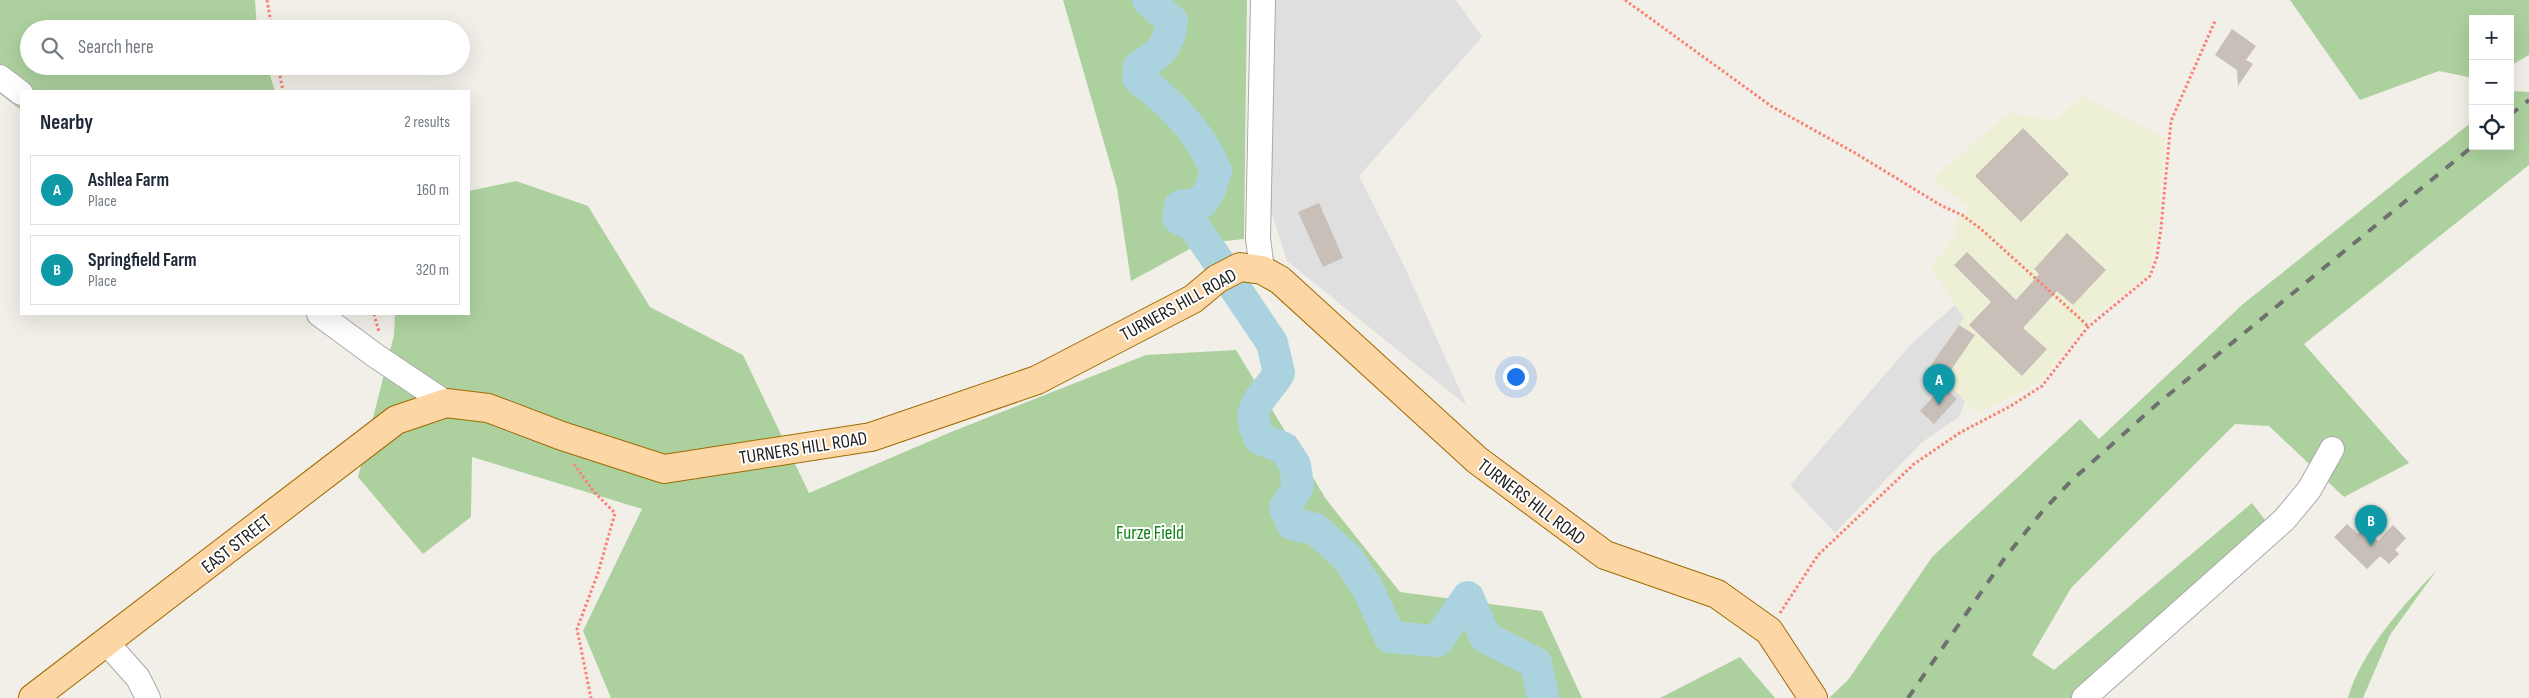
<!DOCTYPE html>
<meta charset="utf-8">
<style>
:root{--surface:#fff;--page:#f6f6f7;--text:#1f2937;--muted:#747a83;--line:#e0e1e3;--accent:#db2777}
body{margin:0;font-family:"Sofia Sans Condensed",sans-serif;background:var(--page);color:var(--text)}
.controls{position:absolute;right:15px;top:15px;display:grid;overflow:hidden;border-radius:0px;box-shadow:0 5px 20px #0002}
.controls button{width:45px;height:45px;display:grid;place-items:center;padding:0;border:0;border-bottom:1px solid var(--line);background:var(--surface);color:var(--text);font:25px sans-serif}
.you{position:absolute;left:1515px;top:376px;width:18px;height:18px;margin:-12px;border:4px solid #fff;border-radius:50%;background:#1a73e8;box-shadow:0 0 0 8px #1a73e833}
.badge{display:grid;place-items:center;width:32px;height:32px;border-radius:50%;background:var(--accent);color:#fff;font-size:16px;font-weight:700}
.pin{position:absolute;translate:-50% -41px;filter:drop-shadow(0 1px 2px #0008)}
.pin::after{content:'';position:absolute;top:26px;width:18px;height:15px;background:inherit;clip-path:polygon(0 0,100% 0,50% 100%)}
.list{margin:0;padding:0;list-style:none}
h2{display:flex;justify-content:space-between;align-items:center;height:65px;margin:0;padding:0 20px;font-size:21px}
h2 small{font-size:16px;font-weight:400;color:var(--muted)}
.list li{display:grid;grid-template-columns:32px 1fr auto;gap:15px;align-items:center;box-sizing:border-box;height:70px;margin:0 10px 10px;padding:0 10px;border:1px solid var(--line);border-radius:0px}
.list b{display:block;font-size:19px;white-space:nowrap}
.list p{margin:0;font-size:16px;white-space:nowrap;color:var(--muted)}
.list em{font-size:16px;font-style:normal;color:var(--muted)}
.icon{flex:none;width:28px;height:28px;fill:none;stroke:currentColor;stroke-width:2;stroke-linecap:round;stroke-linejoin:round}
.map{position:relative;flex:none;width:2529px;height:698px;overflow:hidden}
.search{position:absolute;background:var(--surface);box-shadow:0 5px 20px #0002;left:20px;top:20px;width:450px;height:55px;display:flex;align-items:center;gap:12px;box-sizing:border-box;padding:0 18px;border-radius:28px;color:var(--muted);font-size:19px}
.panel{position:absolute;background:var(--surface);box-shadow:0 5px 20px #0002;left:20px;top:90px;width:450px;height:225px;border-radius:0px}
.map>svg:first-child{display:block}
.residential{fill:#e0dfdf}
.farmland{fill:#eef0d5}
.forest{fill:#add19e}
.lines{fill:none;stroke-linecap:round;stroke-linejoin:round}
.river{stroke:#aad3df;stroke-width:32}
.building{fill:#c7bfb8}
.minor-casing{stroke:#a9a9a9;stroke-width:26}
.major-casing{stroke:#a06b00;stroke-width:30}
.path{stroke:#fa8072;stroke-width:3;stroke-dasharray:2.5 2.5;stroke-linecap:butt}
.minor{stroke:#fff;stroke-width:24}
.major{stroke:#fcd6a4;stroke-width:28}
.rail{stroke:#707070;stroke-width:4;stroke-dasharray:10 10;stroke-linecap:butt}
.labels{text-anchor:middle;stroke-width:4;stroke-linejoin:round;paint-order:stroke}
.street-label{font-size:19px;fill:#222;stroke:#fff}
.park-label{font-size:19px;fill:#0c8416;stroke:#fff}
</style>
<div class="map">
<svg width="2529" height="698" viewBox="0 0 2529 698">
<rect width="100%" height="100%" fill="#f2efe9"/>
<!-- residential -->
<path class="residential" d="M1270 0H1456L1482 37 1359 176 1401 259 1467 406 1287 261 1268 201Z
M1955 305 1964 318 1931 365 1965 401 1959 417 1921 443 1835 533 1790 485 1911 344Z"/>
<!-- farmland -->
<path class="farmland" d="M2082 96 2166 139 2158 229 2149 273 2132 289 2095 314 2043 378 2029 388 1977 413 1931 365 1964 318 1931 267 1958 232 1952 225 1968 207 1933 178 2009 113 2055 121Z"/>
<!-- forest -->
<path class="forest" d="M0 0H255L257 29H29V66H267L275 91H21V110L0 94Z
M1063 0H1247L1244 239 1199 244 1131 281 1117 188Z
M2290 0H2529V55L2510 66V19H2473V78L2439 71 2360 100Z
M2510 91 2529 92V165L2304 344 2409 463 2344 497 2269 426 2235 424 2071 588 2032 655 2054 670 2252 503 2279 538 2099 698H1829L1848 680 1932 557 2080 419 2099 439 2243 304 2473 121V146H2510Z
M516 181 588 206 650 307 743 355 809 493 951 432 1146 355 1236 350 1326 499 1400 592 1542 611 1582 698H611L583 631 642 509 472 457 471 517 423 554 358 477 394 335 395 314H469V191Z
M2436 571 2390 635 2363 698H2348C2361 652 2403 605 2436 571Z
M1740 657 1775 698H1660Z"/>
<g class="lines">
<!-- river -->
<path class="river" d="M1148 0 1172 21C1170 46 1159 54 1139 67L1138 78C1172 104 1200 132 1216 171L1210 190 1201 203 1180 206 1178 218 1193 225 1218 261
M1235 288 1272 343 1279 373C1263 400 1243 405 1260 439L1284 448 1295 465 1298 486 1285 508 1292 524 1315 529 1347 557 1367 587 1390 637 1437 641 1468 597 1485 637 1536 663 1543 698"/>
</g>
<!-- building -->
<path class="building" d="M2232 29 2256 46 2246 60 2253 64 2238 86 2237 70 2215 55Z
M2023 128 2069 174 2021 222 1975 176Z
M1319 203 1343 258 1323 267 1298 212Z
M2067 233 2106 270 2073 305 2057 291 2023 328 2047 349 2022 376 1969 325 1991 302 1954 265 1967 252 2016 300 2039 274 2034 269Z
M1959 325 1975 335 1947 376 1931 365Z
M1943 386 1957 399 1934 424 1920 411Z
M2347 524 2358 534 2363 528 2378 541 2393 525 2406 538 2395 550 2399 554 2389 564 2380 556 2367 569 2334 537Z"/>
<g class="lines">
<!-- minor casing -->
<g class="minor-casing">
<path id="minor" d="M0 77 21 93
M1262 270 1258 238 1263 0
M319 314 376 356 446 403
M106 642 138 678 148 698
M2084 698 2284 520 2309 490 2332 449"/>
</g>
<!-- major casing -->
<g class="major-casing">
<path id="major" d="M33 698 396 420 446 403 488 408 562 436 664 469 871 437 1037 380 1193 299 1217 279 1240 267 1262 270 1280 280 1477 460 1605 555 1717 594 1769 631 1813 698"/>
</g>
<!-- path -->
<path class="path" d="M267 0 272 29
M1625 0 1771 106 1855 153 1942 206 1962 215 1981 229 2086 324 2087 328
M278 66 283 91
M374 314 379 332
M574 464 594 492 615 513 598 573 577 629 591 698
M1780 613 1818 555 1914 464 1961 432 2009 407 2042 386 2087 328 2150 276 2157 257 2161 228 2171 121 2215 21"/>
<!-- minor -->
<use href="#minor" class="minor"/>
<!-- major -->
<use href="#major" class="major"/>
<!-- rail -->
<path class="rail" d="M2510 115 2529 100
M1908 698 2004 559 2041 513 2071 481 2156 405 2473 146"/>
</g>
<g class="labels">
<!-- street labels -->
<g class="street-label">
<text transform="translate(1178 304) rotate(-29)" y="7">TURNERS HILL ROAD</text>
<text transform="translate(803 447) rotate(-9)" y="7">TURNERS HILL ROAD</text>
<text transform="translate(1532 501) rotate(37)" y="7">TURNERS HILL ROAD</text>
<text transform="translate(236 543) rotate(-38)" y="7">EAST STREET</text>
</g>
<!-- park labels -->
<g class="park-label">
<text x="1150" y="539">Furze Field</text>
</g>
</g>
</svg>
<div class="controls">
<button>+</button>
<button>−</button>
<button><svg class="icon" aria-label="locate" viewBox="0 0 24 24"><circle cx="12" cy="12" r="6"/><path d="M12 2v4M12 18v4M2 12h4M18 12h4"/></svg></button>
</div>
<div class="you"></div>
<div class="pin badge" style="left:1939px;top:405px;background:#0f9aa8">A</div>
<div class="pin badge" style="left:2371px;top:546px;background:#0f9aa8">B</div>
<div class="search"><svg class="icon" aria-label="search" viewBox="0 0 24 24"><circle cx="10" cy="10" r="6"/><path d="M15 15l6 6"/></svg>Search here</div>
<section class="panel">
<h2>Nearby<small>2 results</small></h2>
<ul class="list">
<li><span class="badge" style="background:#0f9aa8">A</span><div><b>Ashlea Farm</b><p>Place</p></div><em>160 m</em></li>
<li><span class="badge" style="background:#0f9aa8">B</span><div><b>Springfield Farm</b><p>Place</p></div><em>320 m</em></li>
</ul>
</section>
</div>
